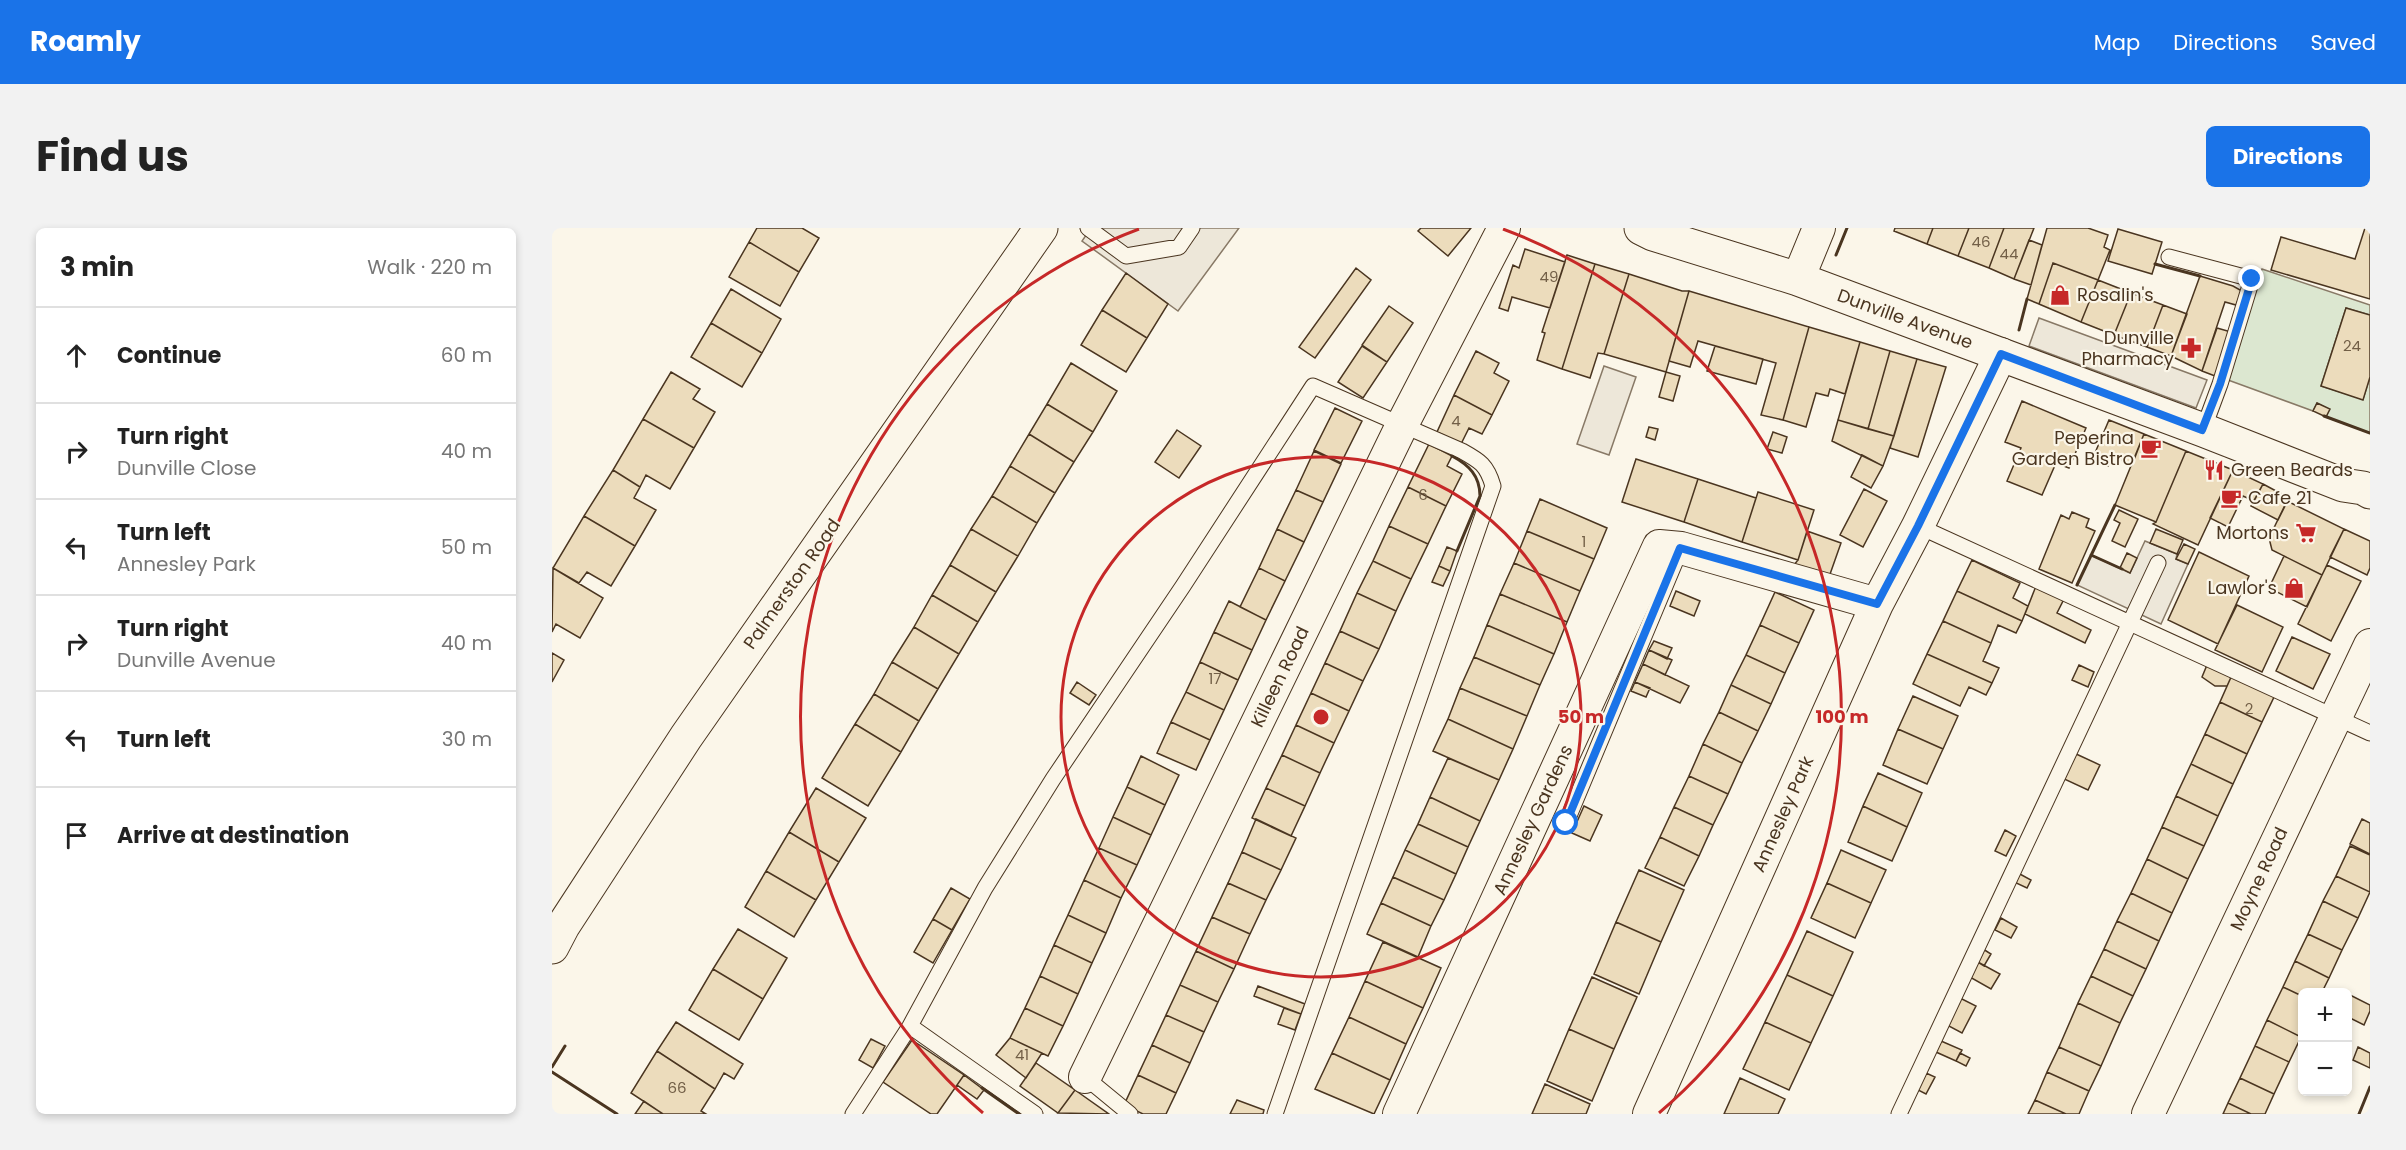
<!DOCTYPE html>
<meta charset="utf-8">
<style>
:root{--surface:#fff;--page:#f2f2f2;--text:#222;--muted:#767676;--line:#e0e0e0;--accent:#1a73e8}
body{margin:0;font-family:Poppins,sans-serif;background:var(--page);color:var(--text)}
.controls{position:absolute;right:18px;bottom:18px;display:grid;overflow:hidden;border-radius:9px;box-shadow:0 3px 9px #0003}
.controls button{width:54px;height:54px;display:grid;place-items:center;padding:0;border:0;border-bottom:2px solid var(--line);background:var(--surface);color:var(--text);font:30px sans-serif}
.stop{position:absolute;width:18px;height:18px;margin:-14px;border:4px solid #1a73e8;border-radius:50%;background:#fff}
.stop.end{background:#1a73e8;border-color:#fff;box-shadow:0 2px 6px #0008}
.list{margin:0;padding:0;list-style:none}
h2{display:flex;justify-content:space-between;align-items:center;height:78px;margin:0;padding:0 24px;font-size:26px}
h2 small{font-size:20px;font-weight:400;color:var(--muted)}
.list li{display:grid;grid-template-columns:39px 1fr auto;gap:18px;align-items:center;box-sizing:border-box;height:96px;padding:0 24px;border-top:2px solid var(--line)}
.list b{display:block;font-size:22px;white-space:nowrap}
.list p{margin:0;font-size:20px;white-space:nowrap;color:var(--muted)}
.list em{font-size:20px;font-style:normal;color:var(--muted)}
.icon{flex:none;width:33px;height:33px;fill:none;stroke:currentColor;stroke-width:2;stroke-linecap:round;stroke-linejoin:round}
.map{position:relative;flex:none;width:1818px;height:886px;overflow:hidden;border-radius:9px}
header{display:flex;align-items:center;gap:36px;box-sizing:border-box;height:84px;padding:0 30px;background:var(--accent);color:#fff}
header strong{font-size:28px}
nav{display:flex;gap:33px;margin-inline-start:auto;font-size:21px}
.intro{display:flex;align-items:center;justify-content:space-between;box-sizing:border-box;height:144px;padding:0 36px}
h1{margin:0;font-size:42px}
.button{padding:15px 27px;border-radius:9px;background:var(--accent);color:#fff;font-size:21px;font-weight:700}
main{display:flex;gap:36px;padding:0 36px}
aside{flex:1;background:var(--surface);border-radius:9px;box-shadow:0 3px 9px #0003}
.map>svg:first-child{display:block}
.green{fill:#dce7d0;stroke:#887966;stroke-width:1.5}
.parking{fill:#ede7d9;stroke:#887966;stroke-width:1.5}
.building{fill:#ecdcbc;stroke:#4a3520;stroke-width:1.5}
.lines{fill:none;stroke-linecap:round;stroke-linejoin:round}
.lane-casing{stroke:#4a3520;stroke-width:17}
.street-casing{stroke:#4a3520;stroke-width:34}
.secondary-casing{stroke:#4a3520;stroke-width:35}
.lane{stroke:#fbf6e9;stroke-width:15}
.street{stroke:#fbf6e9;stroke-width:32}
.secondary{stroke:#fbf6e9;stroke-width:33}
.wall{stroke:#4a3520;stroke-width:3}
.route{stroke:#1a73e8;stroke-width:8}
.ring{fill:none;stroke:#c62828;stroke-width:3}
.labels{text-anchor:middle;stroke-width:4.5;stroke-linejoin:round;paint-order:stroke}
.number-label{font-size:15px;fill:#725f47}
.poi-label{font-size:18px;fill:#4a3520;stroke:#fbf6e9;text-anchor:end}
.street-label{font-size:18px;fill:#4a3520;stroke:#fbf6e9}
.centre{fill:#c62828;stroke:#fbf6e9;stroke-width:3}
.ring-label{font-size:18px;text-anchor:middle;font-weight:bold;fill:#c62828;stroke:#fbf6e9;stroke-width:4.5;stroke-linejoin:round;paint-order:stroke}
</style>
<header>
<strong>Roamly</strong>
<nav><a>Map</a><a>Directions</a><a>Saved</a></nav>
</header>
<div class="intro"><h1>Find us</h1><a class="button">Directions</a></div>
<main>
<aside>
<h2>3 min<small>Walk · 220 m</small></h2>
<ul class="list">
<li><svg class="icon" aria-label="ahead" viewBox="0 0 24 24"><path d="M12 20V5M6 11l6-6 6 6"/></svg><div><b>Continue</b></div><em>60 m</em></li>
<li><svg class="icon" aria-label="right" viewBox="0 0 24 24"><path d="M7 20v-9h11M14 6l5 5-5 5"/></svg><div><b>Turn right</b><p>Dunville Close</p></div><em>40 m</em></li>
<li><svg class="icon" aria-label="left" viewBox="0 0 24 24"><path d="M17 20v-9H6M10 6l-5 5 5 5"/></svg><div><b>Turn left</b><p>Annesley Park</p></div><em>50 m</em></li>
<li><svg class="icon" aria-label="right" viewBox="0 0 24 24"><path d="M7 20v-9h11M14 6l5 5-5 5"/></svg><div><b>Turn right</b><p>Dunville Avenue</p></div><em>40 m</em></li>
<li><svg class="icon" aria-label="left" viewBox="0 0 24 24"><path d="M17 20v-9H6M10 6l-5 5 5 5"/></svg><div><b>Turn left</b></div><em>30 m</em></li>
<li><svg class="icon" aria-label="arrive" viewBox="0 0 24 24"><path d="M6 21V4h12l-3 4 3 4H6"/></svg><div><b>Arrive at destination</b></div></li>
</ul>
</aside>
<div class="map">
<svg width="1818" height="886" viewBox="0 0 1818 886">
<rect width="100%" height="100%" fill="#fbf6e9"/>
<!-- green -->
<path class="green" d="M1710 41 1818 77V87L1794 80 1769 158 1811 171 1818 149V205L1774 189 1777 181 1765 175 1761 183 1676 152Z"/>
<!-- parking -->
<path class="parking" d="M539 0H687L626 83 530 13Z
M1487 90 1655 152 1644 180 1477 118Z
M1052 138 1084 149 1057 227 1025 216Z
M1593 313 1625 326 1624 331 1636 336 1609 396 1525 357 1539 327 1578 345Z"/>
<!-- building -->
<path class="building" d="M205 0H250L267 10 247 44 197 14Z
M869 0H919L896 28 866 3Z
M1343 0H1381L1375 16 1342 3Z
M1381 0H1417L1406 28 1375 16Z
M1417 0H1452L1437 40 1406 28Z
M1452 0H1482L1462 51 1437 40Z
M1495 0H1536L1556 7 1552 19 1558 22 1546 52 1501 35 1487 76 1475 71Z
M1813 0H1818V71L1719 42 1729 9 1803 31Z
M1566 1 1610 14 1600 46 1556 33Z
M1477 12 1490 17 1479 57 1462 51Z
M197 14 247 44 228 78 177 49Z
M973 21 1013 34 998 80 960 69 956 83 947 80 961 37 967 40Z
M1015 27 1043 36 1010 141 985 132 993 105 990 104Z
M1501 35 1546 52 1529 94 1487 76Z
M1043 36 1077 46 1052 126 1046 125 1038 150 1010 141Z
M804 40 819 52 763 130 747 119Z
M574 45 616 76 595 110 550 82Z
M1077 46 1130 63H1137L1114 144 1052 126Z
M1648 48 1681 58 1690 63 1684 77 1673 74 1650 143 1619 128Z
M1546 52 1579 65 1562 107 1529 94Z
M179 61 229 91 210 125 159 95Z
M1137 63 1257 99 1231 192 1209 187 1224 135 1146 113 1138 139 1117 133Z
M1579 65 1611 77 1595 119 1562 107Z
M1611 77 1635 86 1619 128 1595 119Z
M837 78 861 95 835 134 810 117Z
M1794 80 1818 87V149L1811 172 1769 158Z
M550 82 595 110 574 144 529 117Z
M159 95 210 125 190 159 139 129Z
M1257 99 1308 114 1293 166 1278 161 1276 168 1264 165 1254 199 1231 192Z
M1665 100 1679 104 1663 148 1650 143Z
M1308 114 1338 123 1316 201 1286 192Z
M810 118 835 134 811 170 786 154Z
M1163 118 1211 131 1204 156 1155 143Z
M924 123 947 135 942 145 957 153 940 187 902 167Z
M1338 123 1365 131 1342 208 1316 201Z
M1365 131 1394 139 1366 229 1338 220Z
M519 135 565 163 541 204 495 176Z
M119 144 148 161 141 171 163 184 142 220 91 191Z
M1114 144 1128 148 1121 173 1107 169Z
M902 167 940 187 930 206 917 200 909 216 885 204Z
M1470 173 1534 200 1517 240 1504 235 1490 267 1455 253 1469 220 1453 214Z
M1765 175 1778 181 1774 189 1761 183Z
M495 176 541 204 522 234 477 206Z
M783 180 810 193 789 235 762 222Z
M91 191 142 220 118 261 94 247 88 259 61 242Z
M1286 192 1342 208 1331 238 1280 213Z
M1557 192 1592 206 1580 237 1560 228 1556 238 1540 232Z
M1097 199 1106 201 1103 212 1094 209Z
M625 202 649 218 627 250 603 234Z
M1221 204 1235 209 1230 225 1215 221Z
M477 206 522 234 503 265 458 238Z
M1592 206 1634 223 1604 294 1563 277Z
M877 216 900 228 895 238 910 246 894 278 856 259Z
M762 223 789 236 771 274 744 262Z
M1634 223 1681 242 1646 317 1601 296 1604 294Z
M1310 227 1331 238 1319 260 1299 249Z
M1084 231 1146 251 1132 294 1070 274Z
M458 238 503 265 485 295 440 268Z
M61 242 88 259 82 270 104 282 83 318 32 288Z
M1681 242 1711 256 1702 273 1691 268 1676 299 1658 290Z
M1146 251 1204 270 1190 314 1132 294Z
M1711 256 1737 270 1726 292 1699 278Z
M856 259 894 278 876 316 837 298Z
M1312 261 1335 273 1311 319 1288 307Z
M744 262 771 274 752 314 725 301Z
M1206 264 1262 282 1246 332 1190 314Z
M440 268 485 295 466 328 419 301Z
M988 271 1055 300 1042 331 975 303Z
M1735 273 1792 301 1770 347 1720 322 1717 310Z
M1567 282 1586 291 1573 319 1560 313 1568 295 1562 292Z
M1520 284 1537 291 1534 299 1543 303 1520 355 1487 341 1509 287 1517 291Z
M32 288 83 318 59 358 35 344 27 355 1 340Z
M837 298 876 316 859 351 821 333Z
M419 301 466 328 444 364 398 337Z
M725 301 752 314 733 353 707 340Z
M1604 301 1631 312 1625 326 1598 315Z
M1792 301 1818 313V340L1815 347 1778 329Z
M975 303 1042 331 1028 363 962 335Z
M1255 303 1289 315 1277 349 1242 337 1246 332Z
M1632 316 1643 321 1636 336 1624 331Z
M895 319 905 323 898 343 887 338Z
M1647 324 1697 348 1666 416 1616 392Z
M1575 325 1585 330 1578 345 1568 340Z
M1732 328 1770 347 1755 379 1717 360Z
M1420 332 1468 355 1461 370 1476 378 1470 393 1405 363Z
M821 333 859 351 844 383 805 365Z
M962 335 1028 363 1015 394 948 366Z
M398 337 444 364 426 394 380 367Z
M1775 337 1809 353 1779 413 1746 396Z
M887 338 898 343 891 358 880 354Z
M1 340 51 370 28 410 4 396 0 404Z
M707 340 733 353 714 392 688 379Z
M1484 358 1512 371 1505 385 1539 402 1533 415 1473 386Z
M1124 363 1148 373 1142 388 1118 378Z
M1405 363 1470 393 1464 405 1446 397 1439 415 1391 393Z
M1223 364 1262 382 1247 415 1208 397Z
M805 365 844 383 827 421 788 403Z
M948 366 1015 394 1002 426 935 397Z
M380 367 426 394 407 426 362 399Z
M677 373 714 392 700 422 662 404Z
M1685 377 1731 399 1710 444 1663 422Z
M1391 393 1439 415 1431 433 1447 440 1440 455 1375 426Z
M935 397 1002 426 988 457 922 429Z
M1208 397 1247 415 1233 445 1194 427Z
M362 399 407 426 386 461 340 434Z
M788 403 827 421 811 453 773 435Z
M662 404 700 422 686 452 648 434Z
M1740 409 1778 426 1761 461 1724 443Z
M1102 413 1120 420 1115 431 1097 422Z
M1097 422 1120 432 1113 447 1091 436Z
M0 425 12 432 0 454Z
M1375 426 1440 455 1434 467 1417 459 1408 478 1361 456Z
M1194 427 1233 445 1219 476 1179 457Z
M922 429 988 457 975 488 908 460Z
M340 434 386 461 367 493 322 466Z
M648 434 686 452 672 482 634 464Z
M773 435 811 453 797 483 759 465Z
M1091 436 1137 458 1128 475 1083 454Z
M1527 437 1542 444 1536 459 1520 452Z
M1655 437 1680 447 1675 458H1663L1650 449Z
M1680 447 1723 467 1710 494 1668 474Z
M525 454 544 467 537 477 518 465Z
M1083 454 1098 460 1094 469 1079 463Z
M1179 457 1219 476 1206 503 1167 484Z
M908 460 975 488 961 521 896 491Z
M634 464 672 482 658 512 619 494Z
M759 465 797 483 782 515 744 497Z
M322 466 367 493 349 524 303 496Z
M1361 468 1406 488 1391 521 1346 501Z
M1668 474 1710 494 1695 526 1653 506Z
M1167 484 1206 503 1190 535 1151 516Z
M896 491 961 521 947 552 881 523Z
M619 494 658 512 644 542 605 525Z
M303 496 349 524 316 578 270 550Z
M744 497 782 515 768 545 730 527Z
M1346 501 1391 521 1375 556 1331 537Z
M1653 506 1695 526 1681 556 1639 536Z
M1151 516 1190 535 1176 566 1137 548Z
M1522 525 1548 537 1536 562 1510 550Z
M730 527 768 545 753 578 714 560Z
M589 528 627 547 613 577 575 559Z
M896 530 947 552 928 593 878 569Z
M1639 536 1681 556 1666 588 1624 568Z
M1326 545 1370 565 1355 599 1311 578Z
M1137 548 1176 566 1161 597 1122 579Z
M575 559 613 577 599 607 561 589Z
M264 560 314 590 287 634 237 604Z
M714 560 753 578 739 608 700 590Z
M1624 568 1666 588 1652 618 1610 599Z
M878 569 928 593 916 619 866 596Z
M1032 578 1050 587 1038 613 1020 605Z
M1311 578 1355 599 1340 633 1296 614Z
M1122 579 1161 597 1147 628 1108 609Z
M561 589 599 607 585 637 547 620Z
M704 591 744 610 729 642 690 624Z
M1810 591 1818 595V626L1798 616Z
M866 596 916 619 904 646 853 622Z
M1610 599 1652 618 1636 651 1595 631Z
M1453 602 1464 608 1454 628 1443 623Z
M237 604 287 634 264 672 214 643Z
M1108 609 1147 628 1132 658 1093 640Z
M1798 618 1818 627V664L1784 648Z
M547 620 585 637 569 670 532 652Z
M853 622 904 646 892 672 841 649Z
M1289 622 1334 642 1319 675 1275 655Z
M690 624 729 642 714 672 676 655Z
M1595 631 1636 651 1620 685 1579 665Z
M1087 642 1132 662 1109 714 1064 694Z
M214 643 264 672 242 709 193 679Z
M1466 645 1479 652 1475 660 1462 654Z
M1784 648 1818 664 1806 690 1771 673Z
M841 649 892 672 879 698 829 675Z
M532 652 569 670 554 705 516 687Z
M676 655 714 672 698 706 660 689Z
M1275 655 1319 675 1303 710 1259 690Z
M399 660 418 671 400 702 381 691Z
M1579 665 1620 685 1607 713 1565 693Z
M1771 673 1806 690 1790 722 1756 706Z
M829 675 879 698 866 729 815 706Z
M516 687 554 705 540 735 502 717Z
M660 689 698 706 682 741 644 723Z
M1449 690 1465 699 1459 710 1443 702Z
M381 691 400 702 381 735 362 724Z
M1565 693 1607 713 1594 741 1552 721Z
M1064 694 1109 714 1087 766 1042 746Z
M186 701 235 730 211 771 161 741Z
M1255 703 1301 724 1281 768 1235 747Z
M1756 706 1790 722 1777 750 1743 733Z
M831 714 889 740 871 780 813 753Z
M502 717 540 735 526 766 488 748Z
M1431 721 1439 726 1432 738 1424 733Z
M1552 721 1594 741 1581 768 1539 748Z
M644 723 682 741 666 774 628 757Z
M1424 733 1448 746 1439 761 1416 748Z
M1743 733 1777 750 1770 764H1750V768L1731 759Z
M161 741 211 771 187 812 137 782Z
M1235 747 1281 768 1259 815 1213 794Z
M488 748 526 766 511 798 473 780Z
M1539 748 1581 768 1568 795 1526 775Z
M1040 749 1085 769 1062 821 1017 801Z
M813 753 871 780 854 816 797 789Z
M628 757 666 774 652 804 614 787Z
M706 758 753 776 749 786 702 768Z
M1731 759 1750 768 1749 809 1715 792Z
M1796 766 1818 777V783L1812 797 1796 789Z
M1406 769 1424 778 1410 805 1393 796Z
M1526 775 1568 795 1549 838 1507 819Z
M473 780 511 798 496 828 458 810Z
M732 780 749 786 743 802 726 796Z
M614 787 652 804 638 835 600 817Z
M797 789 854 816 838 852 780 825Z
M1715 792 1749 809 1737 834 1703 818Z
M124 794 191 836 182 851 172 845 163 861 105 823Z
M1213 794 1259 815 1237 862 1191 841Z
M1017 801 1062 821 1040 873 995 853Z
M458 810 490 825 474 850 444 827Z
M319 811 333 818 321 840 307 832Z
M360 812 412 847 385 886H379L331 854Z
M1389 813 1410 822 1404 833 1384 824Z
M600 817 638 835 624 865 586 847Z
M1703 818 1737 834 1722 866 1688 850Z
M1507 819 1549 838 1537 863 1495 844Z
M1806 819 1818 825V840L1801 832Z
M105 823 163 861 149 883 154 886H111L79 865Z
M780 825 838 852 822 886 763 861Z
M1408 825 1418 830 1414 838 1404 833Z
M484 835 523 862 506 885 468 858Z
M1495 844 1537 863 1527 886H1514L1483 872Z
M1374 845 1383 849 1374 866 1366 862Z
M412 847 432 862 425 871 405 857Z
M586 847 624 865 614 886H591L572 877Z
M1188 850 1233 871 1226 886H1172Z
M1688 850 1722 866 1713 886H1699L1676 875Z
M993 856 1038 876 1034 886H980Z
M523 862 557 886 506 885Z
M685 872 712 882 711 886H678Z
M1483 872 1514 886H1476Z
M92 873 111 886H83Z
M1676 875 1699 886H1671Z"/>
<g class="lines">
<!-- lane casing -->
<g class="lane-casing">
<path id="lane" d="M536 0 574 28 627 19 640 0
M1617 29 1700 51 1668 156 1651 202
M1366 298 1818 505
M1014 595 1129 320
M358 798 483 886
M533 849 578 886
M301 886 358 798 433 660 501 551 631 358 761 158 910 223C928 233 935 237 941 258L723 886
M1347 886 1606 335"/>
</g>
<!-- street casing -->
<g class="street-casing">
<path id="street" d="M1246 51 1267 0
M533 849 850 197 952 0
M847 886 1107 318 1129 320 1325 376
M1097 886 1325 376 1366 298 1449 126
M1596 886 1818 417"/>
</g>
<!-- secondary casing -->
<g class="secondary-casing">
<path id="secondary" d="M1089 0 1101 6 1246 51 1651 202 1791 257 1811 260 1818 264
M0 719 11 698 134 509 489 0"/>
</g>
<!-- lane -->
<use href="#lane" class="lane"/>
<!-- street -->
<use href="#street" class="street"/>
<!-- secondary -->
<use href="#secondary" class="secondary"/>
<!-- wall -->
<path class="wall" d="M1284 27 1295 0
M1603 36 1648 48
M1467 102 1475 71
M1772 188 1818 205
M900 228C917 237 928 248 928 268L905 323
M1539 327 1570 341
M1525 357 1563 277
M0 839 13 818
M0 844 65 886
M430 860 467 886
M1807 886 1818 859"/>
</g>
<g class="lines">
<!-- route -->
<path class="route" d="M1014 595 1128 320 1325 376 1366 298 1449 126 1650 202 1668 156 1700 51"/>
</g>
<!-- distance rings -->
<g class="ring">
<circle cx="769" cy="489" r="260"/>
<path d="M431 885A521 521 0 0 1 587 1M951 1A521 521 0 0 1 1107 885"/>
</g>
<!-- icons -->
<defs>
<g id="shop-bare" transform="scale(1.62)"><path d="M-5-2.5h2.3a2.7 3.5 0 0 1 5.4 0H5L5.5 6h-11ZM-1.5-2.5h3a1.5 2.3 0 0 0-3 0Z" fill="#c62828" stroke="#fbf6e9" stroke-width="2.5" paint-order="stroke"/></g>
<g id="pharmacy-bare" transform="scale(1.62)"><path d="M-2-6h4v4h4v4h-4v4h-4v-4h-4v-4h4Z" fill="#c62828" stroke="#fbf6e9" stroke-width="2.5" paint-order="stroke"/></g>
<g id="cafe-bare" transform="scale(1.62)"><path d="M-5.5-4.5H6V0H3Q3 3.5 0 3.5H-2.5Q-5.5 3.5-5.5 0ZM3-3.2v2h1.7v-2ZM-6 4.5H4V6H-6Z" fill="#c62828" stroke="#fbf6e9" stroke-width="2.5" paint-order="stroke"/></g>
<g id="restaurant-bare" transform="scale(1.62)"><path d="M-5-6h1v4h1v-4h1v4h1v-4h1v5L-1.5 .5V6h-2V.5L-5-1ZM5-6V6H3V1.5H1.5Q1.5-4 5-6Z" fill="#c62828" stroke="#fbf6e9" stroke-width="2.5" paint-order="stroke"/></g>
<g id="supermarket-bare" transform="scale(1.62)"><path d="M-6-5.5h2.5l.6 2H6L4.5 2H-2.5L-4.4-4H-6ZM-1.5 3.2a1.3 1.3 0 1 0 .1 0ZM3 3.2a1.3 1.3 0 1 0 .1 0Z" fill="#c62828" stroke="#fbf6e9" stroke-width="2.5" paint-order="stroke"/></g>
</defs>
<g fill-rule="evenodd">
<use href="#shop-bare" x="1508" y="67"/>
<use href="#pharmacy-bare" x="1639" y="120"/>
<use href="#cafe-bare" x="1599" y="220"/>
<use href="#restaurant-bare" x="1662" y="242"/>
<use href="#cafe-bare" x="1679" y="270"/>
<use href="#supermarket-bare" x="1754" y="305"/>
<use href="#shop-bare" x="1742" y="360"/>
</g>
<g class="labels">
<!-- number labels -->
<g class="number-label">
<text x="1429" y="19">46</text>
<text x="1457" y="31">44</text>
<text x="997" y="54">49</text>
<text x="1800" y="123">24</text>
<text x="904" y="198">4</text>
<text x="871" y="272">6</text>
<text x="1032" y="319">1</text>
<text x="663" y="456">17</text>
<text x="1697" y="486">2</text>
<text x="470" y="832">41</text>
<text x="125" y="865">66</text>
</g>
<!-- poi labels -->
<g class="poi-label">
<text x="1525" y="73" text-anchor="start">Rosalin's</text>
<text x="1622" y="116">Dunville<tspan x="1622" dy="21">Pharmacy</tspan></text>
<text x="1582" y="216">Peperina<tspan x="1582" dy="21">Garden Bistro</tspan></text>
<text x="1679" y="248" text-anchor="start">Green Beards</text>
<text x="1696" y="276" text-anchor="start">Cafe 21</text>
<text x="1737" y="311">Mortons</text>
<text x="1725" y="366">Lawlor's</text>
</g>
<!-- street labels -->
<g class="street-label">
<text transform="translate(1353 91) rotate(20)" y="6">Dunville Avenue</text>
<text transform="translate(240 356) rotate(-55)" y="6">Palmerston Road</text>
<text transform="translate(728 449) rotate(-64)" y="6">Killeen Road</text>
<text transform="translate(1231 586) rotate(-66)" y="6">Annesley Park</text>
<text transform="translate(981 592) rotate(-65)" y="6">Annesley Gardens</text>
<text transform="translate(1707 651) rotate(-65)" y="6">Moyne Road</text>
</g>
</g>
<circle cx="769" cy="489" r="9" class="centre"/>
<g class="ring-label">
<text x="1029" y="495">50 m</text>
<text x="1290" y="495">100 m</text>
</g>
</svg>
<div class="controls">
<button>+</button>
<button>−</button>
</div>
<div class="stop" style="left:1014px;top:595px"></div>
<div class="stop end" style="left:1700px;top:51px"></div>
</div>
</main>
